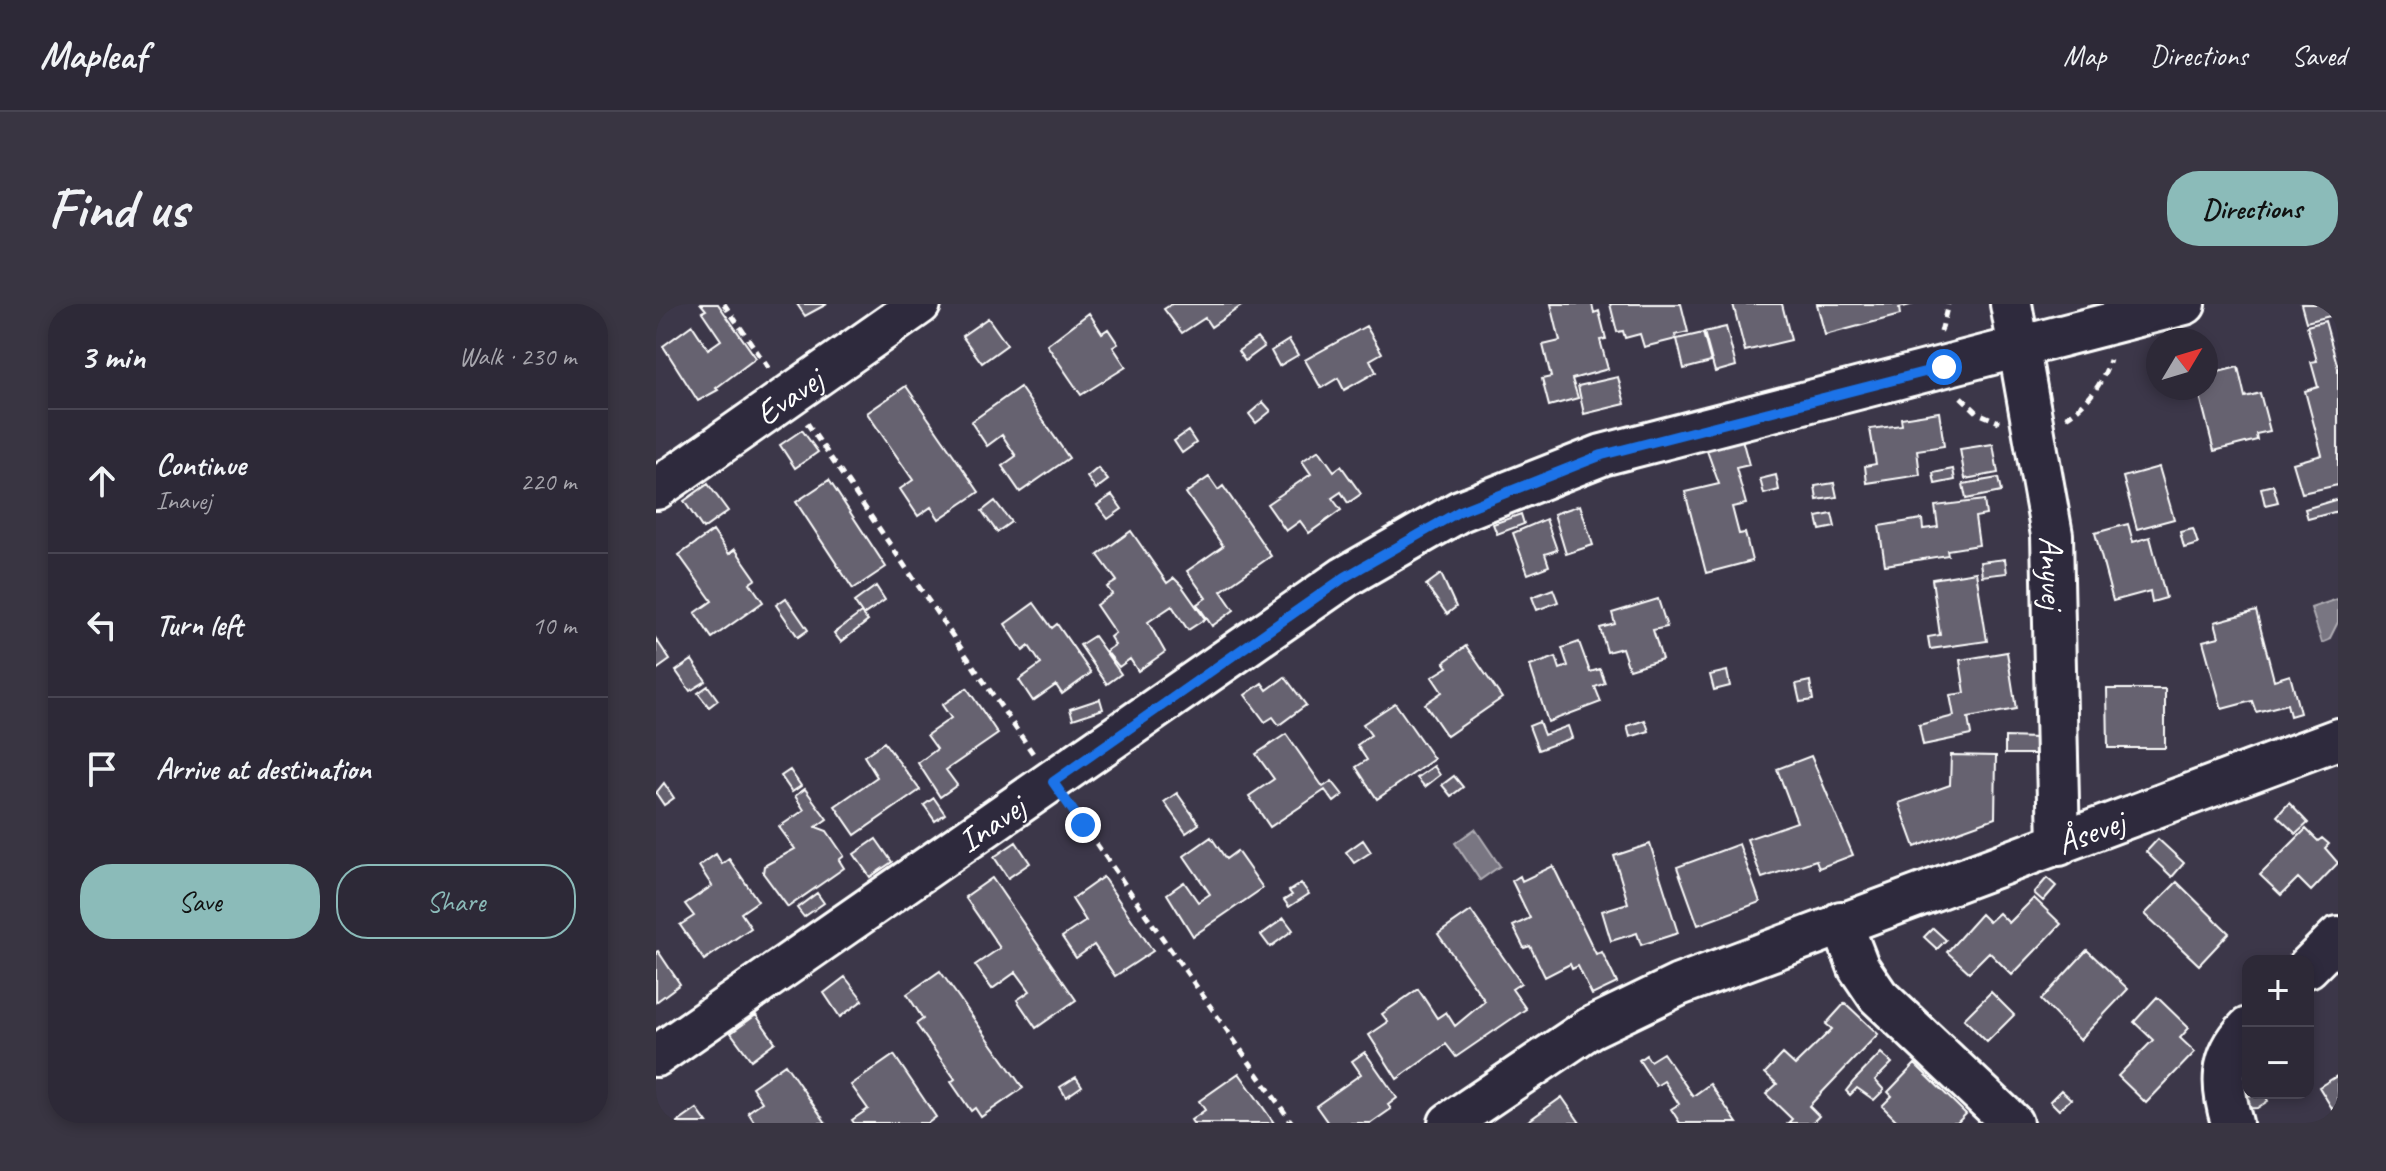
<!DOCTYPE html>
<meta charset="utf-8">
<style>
:root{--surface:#2d2937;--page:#393542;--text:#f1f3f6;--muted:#a7a6ad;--line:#484552;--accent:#8bbbb9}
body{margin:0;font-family:Caveat,sans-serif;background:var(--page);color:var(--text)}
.controls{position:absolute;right:24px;bottom:24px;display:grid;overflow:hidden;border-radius:16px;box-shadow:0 4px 12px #0003}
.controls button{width:72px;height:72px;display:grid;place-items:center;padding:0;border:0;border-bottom:2px solid var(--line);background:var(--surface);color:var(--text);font:40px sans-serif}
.compass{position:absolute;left:1490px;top:24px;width:72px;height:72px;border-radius:50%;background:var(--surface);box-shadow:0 4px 12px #0003;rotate:52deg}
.stop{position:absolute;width:24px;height:24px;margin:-18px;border:6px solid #1a73e8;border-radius:50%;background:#fff}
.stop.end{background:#1a73e8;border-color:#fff;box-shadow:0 2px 8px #0008}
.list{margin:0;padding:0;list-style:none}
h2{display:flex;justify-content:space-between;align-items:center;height:104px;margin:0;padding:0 32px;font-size:34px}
h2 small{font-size:26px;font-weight:400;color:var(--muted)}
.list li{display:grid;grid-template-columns:52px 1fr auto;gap:24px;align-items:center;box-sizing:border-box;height:144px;padding:0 32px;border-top:2px solid var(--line)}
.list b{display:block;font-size:30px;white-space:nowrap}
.list p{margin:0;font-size:26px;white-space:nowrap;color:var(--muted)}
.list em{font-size:26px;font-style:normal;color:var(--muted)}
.actions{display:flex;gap:16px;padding:24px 32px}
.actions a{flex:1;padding:18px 0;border:2px solid var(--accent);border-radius:32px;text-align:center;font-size:28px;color:var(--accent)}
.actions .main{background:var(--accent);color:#111}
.icon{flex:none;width:44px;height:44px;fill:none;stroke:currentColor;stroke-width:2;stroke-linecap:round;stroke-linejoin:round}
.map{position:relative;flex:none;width:1682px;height:819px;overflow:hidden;border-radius:32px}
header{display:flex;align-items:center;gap:48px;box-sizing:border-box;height:112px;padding:0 40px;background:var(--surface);border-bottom:2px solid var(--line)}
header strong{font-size:38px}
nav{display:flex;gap:44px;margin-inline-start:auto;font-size:28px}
.intro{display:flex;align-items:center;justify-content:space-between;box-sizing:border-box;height:192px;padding:0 48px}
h1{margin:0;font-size:56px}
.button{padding:20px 36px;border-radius:32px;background:var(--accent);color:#111;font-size:28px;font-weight:700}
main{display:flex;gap:48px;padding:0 48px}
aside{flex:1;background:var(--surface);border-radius:32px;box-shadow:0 4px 12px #0003}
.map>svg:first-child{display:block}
.water{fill:#797682;stroke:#afadb4;stroke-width:2}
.building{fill:#666270;stroke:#fff;stroke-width:2}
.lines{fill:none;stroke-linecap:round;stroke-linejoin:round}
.minor-casing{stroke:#fff;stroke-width:46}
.path{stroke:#fff;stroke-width:5;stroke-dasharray:8 6;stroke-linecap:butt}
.minor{stroke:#2f2a3d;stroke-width:40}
.route{stroke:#1a73e8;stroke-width:10}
.labels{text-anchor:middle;stroke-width:6;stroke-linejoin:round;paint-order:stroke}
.street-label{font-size:34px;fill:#fff;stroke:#2f2a3d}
</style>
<header>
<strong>Mapleaf</strong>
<nav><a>Map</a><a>Directions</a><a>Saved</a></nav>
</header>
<div class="intro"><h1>Find us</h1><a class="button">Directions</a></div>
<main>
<aside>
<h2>3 min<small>Walk · 230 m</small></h2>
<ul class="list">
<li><svg class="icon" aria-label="ahead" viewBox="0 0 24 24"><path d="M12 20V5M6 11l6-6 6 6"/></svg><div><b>Continue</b><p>Inavej</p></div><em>220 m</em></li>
<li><svg class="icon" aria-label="left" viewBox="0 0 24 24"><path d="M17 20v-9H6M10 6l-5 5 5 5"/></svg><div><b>Turn left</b></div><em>10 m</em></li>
<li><svg class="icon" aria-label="arrive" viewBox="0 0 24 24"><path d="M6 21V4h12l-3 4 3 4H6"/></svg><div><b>Arrive at destination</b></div></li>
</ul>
<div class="actions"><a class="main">Save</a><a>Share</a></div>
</aside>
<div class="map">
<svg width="1682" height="819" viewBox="0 0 1682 819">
<rect width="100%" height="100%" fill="#3c3749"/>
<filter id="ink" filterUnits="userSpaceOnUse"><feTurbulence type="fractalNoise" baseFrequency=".0125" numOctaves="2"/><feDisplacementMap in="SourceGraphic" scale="16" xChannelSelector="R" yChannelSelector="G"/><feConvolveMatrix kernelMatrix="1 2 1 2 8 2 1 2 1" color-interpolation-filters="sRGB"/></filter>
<g filter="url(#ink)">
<!-- water -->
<path class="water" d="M1682 295V318L1673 336 1666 339 1655 304Z
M819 525 844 562 824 576 799 539Z"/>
<!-- building -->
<path class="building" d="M45 0H62L100 54 60 84 62 86 42 97 7 42 36 21 52 45 65 36 46 8 50 6Z
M141 0H171L149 12Z
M516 0H588L555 23 549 14 526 29 508 5Z
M895 0H936L938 9 943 7 950 35 944 36 952 65 916 75 922 94 893 102 886 75 895 73 887 41 904 37Z
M954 0H1025L1032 28 1019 31 1020 35 988 43 984 30 969 34 967 27 961 28Z
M1077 0H1126L1135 36 1089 47Z
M1161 0H1258L1243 4 1244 11 1169 31Z
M1645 0H1675L1678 11 1650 18Z
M433 9 446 29 452 25 462 40 457 43 470 63 425 91 391 41Z
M332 14 351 41 326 59 306 32Z
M1669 17 1682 64V181L1646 189 1637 159 1666 151 1649 87 1662 83 1655 58 1661 57 1651 22Z
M710 22 726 49 714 56 720 68 688 86 682 74 665 84 649 56Z
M1070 23 1080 62 1059 68 1048 28Z
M1047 29 1055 58 1028 65 1021 35Z
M601 34 608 43 589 57 582 47Z
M633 36 642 51 623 62 615 47Z
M1582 63 1589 93 1604 89 1614 127 1600 130 1601 136 1558 147 1542 84H1550V71Z
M962 73 969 100 928 110 922 82Z
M250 82 323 188 283 215 275 203 262 212 244 185 257 176 211 109Z
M364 83 413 154 364 188 346 162 360 152 346 131 331 142 315 118Z
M607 98 615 107 600 119 593 110Z
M1283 108 1288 142 1261 146 1264 171 1211 179 1209 162 1220 160 1214 125 1246 121 1245 114Z
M146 126 162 148 139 164 124 141Z
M532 127 540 139 526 149 518 137Z
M1086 135 1093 161 1080 164 1090 200 1076 203 1083 230 1089 229 1096 257 1050 269 1029 188 1063 180 1050 144Z
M1337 140 1342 169 1309 175 1304 145Z
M663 146 678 167 685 162 705 190 692 199 685 188 676 194 685 206 653 229 644 217 630 227 611 200 655 170 646 157Z
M1503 163 1518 215 1481 225 1467 173Z
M442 164 452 176 440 185 431 173Z
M1297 165 1299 176 1279 180 1277 169Z
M1120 171 1123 186 1108 190 1104 175Z
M553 173 562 186 567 182 615 252 565 287 578 306 556 322 541 300 550 294 531 267 567 242 530 189Z
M1342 174 1345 188 1310 195 1307 180Z
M173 176 230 263 197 285 140 198Z
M1178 179 1181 193 1161 196 1159 182Z
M52 180 72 207 47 225 28 197Z
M1617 181 1622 198 1609 201 1605 184Z
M456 191 466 205 452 215 441 201Z
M1682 195V207L1652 215 1649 205Z
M1328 196 1330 211 1319 213 1323 241 1291 246 1292 251 1229 261 1223 222 1266 215 1267 225 1282 223 1279 202Z
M339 197 355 218 341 228 326 207Z
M924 201 937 241 910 250 898 210Z
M865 210 868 220 841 230 837 220Z
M1176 210 1179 223 1164 226 1161 213Z
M890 215 901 246 889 250 893 262 872 270 857 229Z
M1472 220 1477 238 1494 233 1510 294 1496 298 1494 287 1457 297 1439 229Z
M1537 225 1542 240 1528 244 1524 228Z
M57 227 73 250 79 245 100 275 94 279 107 298 56 334 39 309 56 297 23 251Z
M475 227 511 279 518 274 525 281 549 315 532 326 516 302 492 318 509 348 482 367 474 355 463 363 450 347 459 341 454 333 459 329 440 301 456 290 451 283 461 277 442 251Z
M1349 255 1351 269 1326 272 1324 258Z
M1320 268 1331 337 1274 345 1272 333 1284 331 1276 275Z
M785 270 800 303 791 310 770 281Z
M220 282 229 296 207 311 198 298Z
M897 285 902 298 881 306 876 293Z
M130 294 152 326 142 333 120 301Z
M1002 295 1011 323 997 326 1006 355 973 365 966 344 951 348 944 324 959 320 956 309Z
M378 299 396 324 401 320 435 369 406 390 400 381 377 397 363 376 385 360 373 342 367 347 349 320Z
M1600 307 1618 376 1634 371 1644 409 1634 412 1631 400 1600 408 1596 397 1566 405 1547 337 1563 333 1559 318Z
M205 309 212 317 185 338 178 329Z
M438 332 465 370 451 380 424 341Z
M0 335 14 356 0 366Z
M923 338 934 368 944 365 949 379 939 383 945 398 892 418 874 362 900 353 904 365 912 362 906 344Z
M810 342 846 394 791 432 769 400 786 388 776 373 792 363 788 358Z
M1351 348 1360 405 1312 414 1315 431 1267 441 1263 421 1298 412 1294 391 1309 389 1304 356Z
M36 356 50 377 34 387 20 367Z
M1071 367 1074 382 1058 386 1054 371Z
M629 373 650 401 623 421 617 413 609 418 589 391 606 379 611 386Z
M1154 377 1157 396 1144 398 1140 380Z
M52 382 62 396 53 403 42 389Z
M311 384 342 430 290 466 301 481 284 493 262 459 281 445 271 431 295 414 286 401Z
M1451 385H1509V444H1452Z
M444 395 447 405 417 415 414 405Z
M739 399 778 455 721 495 700 463 711 456 701 441 715 431 707 420Z
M989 416 993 427 974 433 971 422Z
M883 418 888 431 912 422 916 434 882 446 873 422Z
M630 430 667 483 676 477 687 491 678 498 669 486 614 523 593 492 618 475 600 450Z
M1349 433 1381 434V450H1349Z
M228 438 264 486 199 531 179 502 221 473 208 452Z
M1295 451 1340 452 1339 514 1259 543 1243 499 1294 481Z
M1155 452 1197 551 1163 564 1160 556 1106 574 1091 535 1141 518 1121 465Z
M778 462 784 471 769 483 761 474Z
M134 466 145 482 136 488 125 472Z
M798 472 807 483 795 492 786 481Z
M8 479 18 494 8 501 0 489Z
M149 485 171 515 160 523 171 527 188 552 183 556 188 564 132 603 107 569 108 562 139 545 123 523 148 506 139 492Z
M521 489 543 520 530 529 508 498Z
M278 494 289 510 279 517 268 501Z
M1633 499 1652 519 1640 530 1621 512Z
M1650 525 1662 537 1666 534 1673 540 1669 544 1682 559 1655 587 1642 574 1625 591 1604 571Z
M555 533 570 555 581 547 607 584 537 632 511 590 528 578 542 598 554 590 528 552Z
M220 535 236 558 214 573 198 550Z
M1502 535 1528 559 1516 573 1490 548Z
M707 536 715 548 698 559 690 548Z
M360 538 374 559 352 574 338 553Z
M994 540 1022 629 985 641 981 629 955 637 946 607 972 599 958 552Z
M1083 540 1104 598 1042 621 1021 563Z
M60 550 66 560 73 555 102 597 85 609 95 624 48 656 24 621 38 612 29 600 56 582 43 562Z
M897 562 940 650 946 648 961 679 936 691 922 662 916 665 914 660 889 673 874 642 868 644 857 622 874 614 856 577 864 572 866 577Z
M447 573 497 647 459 672 438 641 420 654 406 633 430 617 416 595Z
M336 574 420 696 380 724 361 696 374 687 360 668 336 685 319 661 344 644 309 593Z
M1391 574 1400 582 1387 597 1378 589Z
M1521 578 1573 629 1543 661 1489 610Z
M645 579 653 590 633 603 628 596 636 591 633 587Z
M161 589 168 599 148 613 141 604Z
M1378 594 1405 620 1356 671 1333 648 1313 668 1291 648 1325 610 1333 618 1343 609 1353 619Z
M815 607 865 679 856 685 870 705 800 753 790 740 741 775 713 731 732 718 726 710 762 685 781 714 790 708 799 722 829 697 782 630Z
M628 614 637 626 614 643 605 631Z
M1277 624 1290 636 1281 645 1268 633Z
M1431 646 1472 685 1424 736 1385 696Z
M2 647 24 680 0 698V648Z
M284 667 367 784 325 813 319 804 315 807 295 778 299 775 260 720 267 715 251 690Z
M189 673 207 696 184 713 168 689Z
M1335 688 1358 711 1331 738 1308 715Z
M1501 693 1533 724 1524 734 1539 748 1490 799 1462 772 1497 736 1478 718Z
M1189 699 1222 730 1153 802 1163 812 1156 819H1132L1136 815 1110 790 1121 780 1109 769 1127 750 1139 761 1176 725 1170 720Z
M100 711 119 738 95 756 75 729Z
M709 748 741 794 732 801 735 805 715 819H672L660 802 705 770 696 757Z
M1007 749 1037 792 1054 780 1081 819H1024L1015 805 1023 800 1008 777 1000 782 983 756 990 751 994 757Z
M1225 749 1236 759 1219 776 1228 786 1218 796 1201 784 1194 791 1190 787 1197 778Z
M238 751 280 813 272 819H198L196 816 212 805 195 781Z
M129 760 170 819H99L92 808 106 798 96 783Z
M1259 760 1310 810 1301 819H1243L1226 802 1236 792 1232 788Z
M583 769 618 819H537L535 816 549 806 543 797Z
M1681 772 1682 774V814L1663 783Z
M420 773 426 782 410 793 404 783Z
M1405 786 1415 795 1403 806 1394 797Z
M1608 789 1612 797 1601 804 1584 805 1585 793Z
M906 793 924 819H872L871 818Z
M41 805 51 819H21Z"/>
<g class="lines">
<!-- minor casing -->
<g class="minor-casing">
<g id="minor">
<path id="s1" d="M1355 0 1396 231 1403 541"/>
<path id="s2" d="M0 185 264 0"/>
<path d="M1185 618 1203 664 1222 692 1356 819"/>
<path d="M1652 663 1682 633"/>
<path id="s3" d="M0 752 689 273 804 207 946 151 1529 0"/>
<path id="s4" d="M793 819 934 724 1023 681 1682 435"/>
<path d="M1576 819C1565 783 1563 753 1592 724"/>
</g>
</g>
<!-- path -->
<path class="path" d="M68 0 113 65
M1285 28 1292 0
M1305 93 1322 109 1343 118
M1410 113C1433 98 1445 82 1454 56
M151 119 378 451
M416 505 636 819"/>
<!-- minor -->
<use href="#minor" class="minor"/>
</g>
</g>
<g class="lines" filter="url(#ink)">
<!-- route -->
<path class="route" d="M427 521 397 478 689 273 804 207 946 151 1288 63"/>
</g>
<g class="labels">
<!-- street labels -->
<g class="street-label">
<text dy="12" stroke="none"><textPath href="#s2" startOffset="162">Evavej</textPath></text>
<text dy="12" stroke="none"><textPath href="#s1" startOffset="272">Anyvej</textPath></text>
<text dy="12" stroke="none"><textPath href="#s3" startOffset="408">Inavej</textPath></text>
<text dy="12" stroke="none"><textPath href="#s4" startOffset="708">Åsevej</textPath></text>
</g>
</g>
</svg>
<div class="controls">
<button>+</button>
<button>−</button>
</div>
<svg class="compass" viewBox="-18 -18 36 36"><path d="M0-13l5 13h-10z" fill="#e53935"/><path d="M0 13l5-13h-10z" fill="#a7a6ad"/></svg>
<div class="stop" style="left:1288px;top:63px"></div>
<div class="stop end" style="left:427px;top:521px"></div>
</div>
</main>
